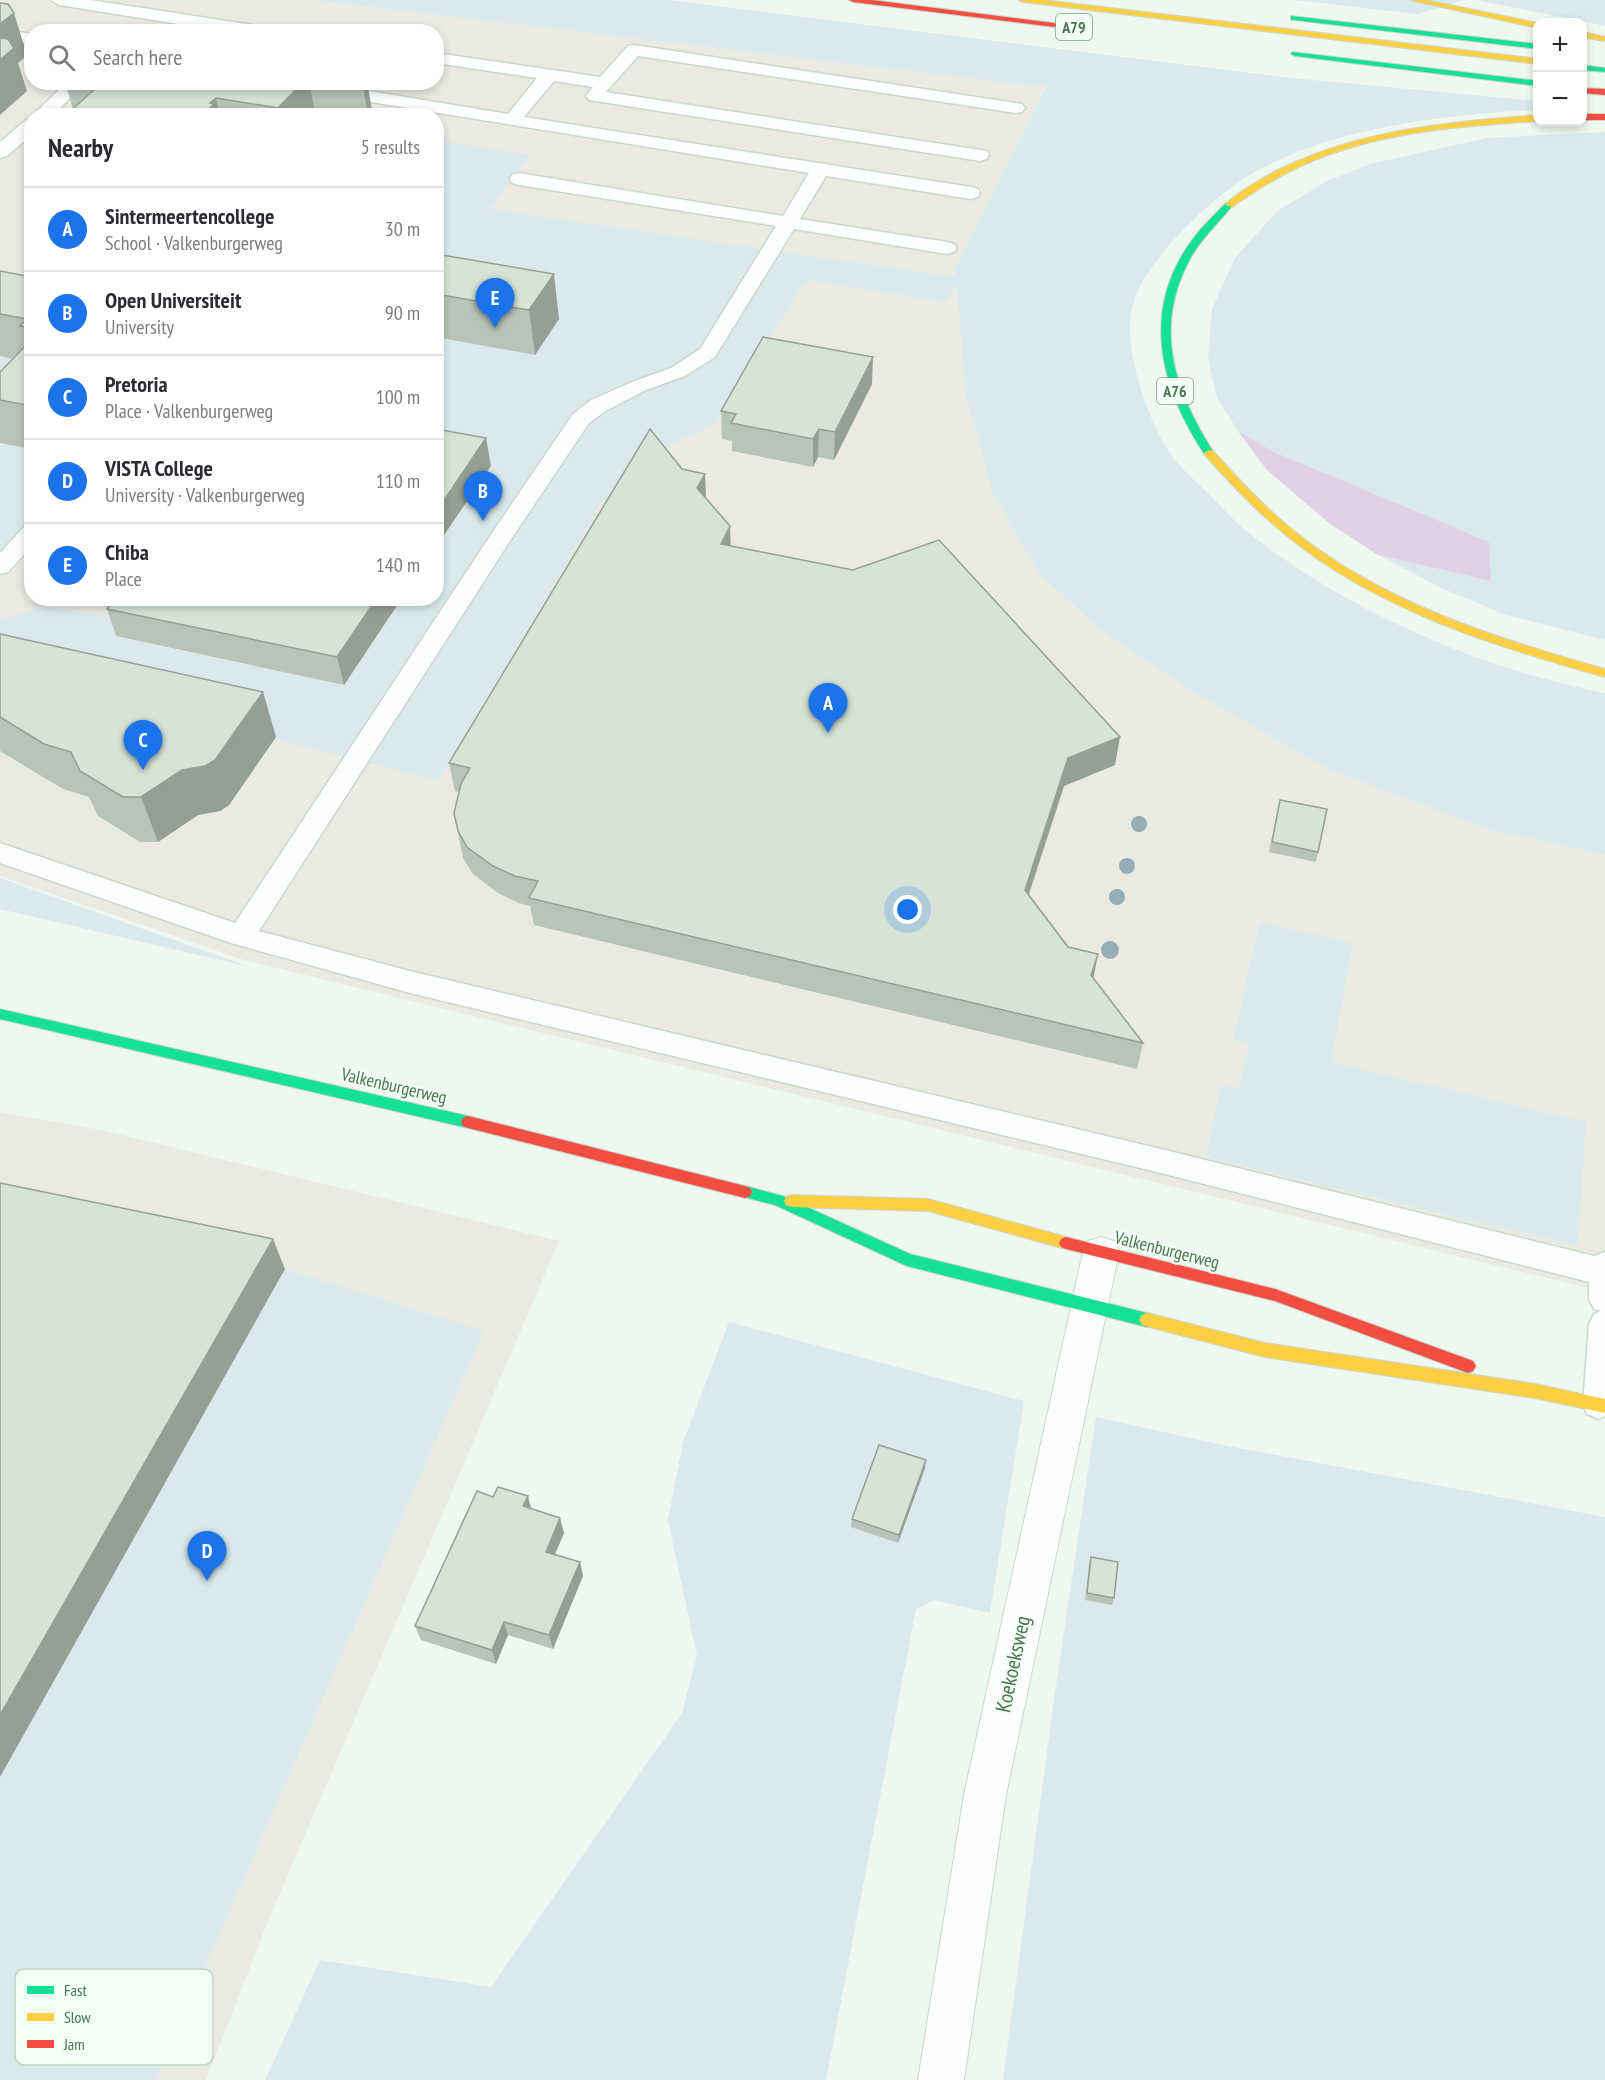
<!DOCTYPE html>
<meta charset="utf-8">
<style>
:root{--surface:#fff;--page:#f7f7f7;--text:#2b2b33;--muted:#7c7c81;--line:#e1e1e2;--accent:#1a73e8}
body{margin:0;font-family:"PT Sans Narrow",sans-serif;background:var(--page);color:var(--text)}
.controls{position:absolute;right:18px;top:18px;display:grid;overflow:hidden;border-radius:12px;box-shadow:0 3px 9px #0003}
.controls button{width:54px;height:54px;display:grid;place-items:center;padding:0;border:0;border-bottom:2px solid var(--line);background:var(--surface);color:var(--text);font:30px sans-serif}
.you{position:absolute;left:908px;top:910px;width:21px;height:21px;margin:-15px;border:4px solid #fff;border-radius:50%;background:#1a73e8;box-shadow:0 0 0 9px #1a73e833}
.badge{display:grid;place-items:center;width:39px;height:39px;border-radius:50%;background:var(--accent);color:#fff;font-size:20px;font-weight:700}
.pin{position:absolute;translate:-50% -50px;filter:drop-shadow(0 2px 3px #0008)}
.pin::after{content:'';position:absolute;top:32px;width:21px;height:18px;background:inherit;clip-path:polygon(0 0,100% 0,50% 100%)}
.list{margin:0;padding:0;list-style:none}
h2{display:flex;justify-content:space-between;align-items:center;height:78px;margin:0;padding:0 24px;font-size:26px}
h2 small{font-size:20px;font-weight:400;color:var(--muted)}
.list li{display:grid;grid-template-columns:39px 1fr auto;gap:18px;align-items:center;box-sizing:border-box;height:84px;padding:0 24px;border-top:2px solid var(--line)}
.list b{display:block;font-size:22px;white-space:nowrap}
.list p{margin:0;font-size:20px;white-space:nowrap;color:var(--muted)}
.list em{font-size:20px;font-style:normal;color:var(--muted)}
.icon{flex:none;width:33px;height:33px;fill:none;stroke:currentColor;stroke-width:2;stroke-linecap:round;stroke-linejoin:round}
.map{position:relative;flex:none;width:1605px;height:2080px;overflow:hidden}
.search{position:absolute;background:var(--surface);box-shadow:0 3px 9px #0003;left:24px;top:24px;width:420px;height:66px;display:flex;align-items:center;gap:15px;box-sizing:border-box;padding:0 21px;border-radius:24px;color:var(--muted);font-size:22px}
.panel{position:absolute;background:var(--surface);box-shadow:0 3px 9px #0003;left:24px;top:108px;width:420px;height:498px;border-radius:24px}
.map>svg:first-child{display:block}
.education{fill:#eaeae2;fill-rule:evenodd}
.green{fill:#daeaec}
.water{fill:#e2d0e7}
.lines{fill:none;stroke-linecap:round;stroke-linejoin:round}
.lane-casing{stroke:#cad6cc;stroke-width:3}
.street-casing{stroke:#cad6cc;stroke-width:2}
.fast-casing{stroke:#c9d5ca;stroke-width:2}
.slow-casing{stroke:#c9d5ca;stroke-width:2}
.jam-casing{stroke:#c9d5ca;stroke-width:2}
.lane{fill:#fcfefd;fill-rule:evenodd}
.street{fill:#fcfefd;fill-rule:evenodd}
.fast{fill:#16e098;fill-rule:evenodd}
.slow{fill:#ffcf43;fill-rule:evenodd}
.jam{fill:#f24e42;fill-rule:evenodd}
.tree{fill:#96adb5}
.wall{fill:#b8c3b9}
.shaded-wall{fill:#969f96}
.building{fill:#d6e3d7;stroke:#969f96;stroke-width:1.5}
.labels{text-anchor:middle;stroke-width:4.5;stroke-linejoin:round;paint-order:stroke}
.shield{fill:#f0fef4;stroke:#7f9d81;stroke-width:1.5}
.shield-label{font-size:16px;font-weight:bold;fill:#4f7450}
.street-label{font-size:18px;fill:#4f7450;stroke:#f0fef4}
.near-street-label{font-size:21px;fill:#4f7450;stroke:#f0fef4}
.key{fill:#f0fef4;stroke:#c0d5c3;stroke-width:1.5}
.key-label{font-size:16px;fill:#4f7450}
</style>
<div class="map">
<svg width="1605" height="2080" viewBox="0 0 1605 2080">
<rect width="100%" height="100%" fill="#eef7f0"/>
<!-- education -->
<path class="education" d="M0 0H311L1046 86 956 269 960 311 993 495 1040 575 1105 634 1198 695 1331 771 1491 830 1605 855V1292L244 960 0 876ZM32 32H436V82H32ZM32 116H436V598H32Z
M0 1112 101 1130 559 1241 268 1921 206 2080H0Z"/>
<!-- green -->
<path class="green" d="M311 0H669L1281 77 1537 101V110C1468 113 1396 121 1329 141 1306 148 1281 158 1260 169 1218 191 1146 258 1133 304 1121 346 1148 422 1172 456 1181 469 1196 481 1208 493 1220 505 1231 518 1244 529 1345 611 1478 668 1605 693V855L1491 830 1331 771 1198 695 1105 634 1040 575 993 495 965 391 957 285 945 302 807 280 713 425 669 446 653 458 624 504 604 499 438 781 303 746 0 675V620L45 607 129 621 117 637 344 685 403 599 436 598 437 549 490 467 437 456V140L530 155 490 209 956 277 955 269 1046 87Z
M1294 0H1464L1417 14Z
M1476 0H1605V26L1591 23Z
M1605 132V640L1506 615 1444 589 1378 555 1491 581 1350 485 1274 452 1238 431 1217 398 1208 359 1212 309 1235 258 1277 211 1327 181 1370 164 1487 138Z
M0 302 32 308 31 517 0 554Z
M0 878 250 967 0 909Z
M1260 922 1353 943 1331 1062 1586 1122 1578 1246 1206 1157 1221 1085 1238 1089 1249 1044 1233 1040Z
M285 1269 484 1331 156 2080H0V1776Z
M729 1322 1024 1401 990 1613 934 1600 916 1609 826 2080H265L320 1960 491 1987 682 1713 697 1656 668 1520 683 1442Z
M1096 1417 1213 1443 1605 1517V2080H1003L1055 1692Z"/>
<!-- water -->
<path class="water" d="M1238 431 1274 452 1489 542 1491 581 1378 555 1329 523 1267 470Z"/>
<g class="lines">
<!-- lane casing -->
<g class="lane-casing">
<path id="lane" d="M51 0H91L265 27 273 32H229L59 5Z
M0 29 32 34V44L0 39Z
M634 45 1016 103 1022 104 1025 108 1022 112 1016 113 638 56 606 92 987 151 989 155 987 159 980 161 595 101 589 100 586 96 593 87 554 81 524 117 971 187 978 189 980 193 978 197 971 199 826 176 800 219 947 242 954 244 957 248 954 252 947 254 794 229 715 357 685 376 646 390 607 410 589 423 508 544 259 931 410 971 1157 1148 1594 1256 1605 1252V1416L1599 1419 1587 1414 1583 1404 1589 1324 1594 1314 1601 1311 1594 1309 1589 1299V1282L1157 1172 410 993 231 943 0 863V843L235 923 490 536 573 414 591 400 632 382 671 368 700 349 776 226 519 185 512 183 510 179 512 175 519 173 783 216 809 173 279 87 271 82H315L508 114 537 78 436 63V53L600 77 628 46Z
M67 82H86L52 116H32Z
M32 119V134L7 156 0 158V142L26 120Z
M32 525V546L8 572 0 574V553L24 527Z"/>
</g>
<!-- street casing -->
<g class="street-casing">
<path id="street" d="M1101 1237 1114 1241 1119 1252 1006 1795 964 2080H918L964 1795 1083 1252 1088 1241Z"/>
</g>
<!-- fast casing -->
<g class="fast-casing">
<path id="fast" d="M1291 16 1538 44V49L1294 20H1291Z
M1292 52 1538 81V86L1295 56 1291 54Z
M1582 65 1605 68V72L1582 70Z
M1226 203 1233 205C1218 224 1199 240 1188 263 1153 331 1176 393 1214 453L1209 456 1205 455C1157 383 1139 302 1200 230 1208 221 1217 212 1226 203Z
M0 1009 468 1116 473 1118 475 1122 473 1126 468 1128 0 1019Z
M745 1186 783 1196 910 1254 1147 1313 1152 1315 1155 1320 1152 1325 1147 1327 907 1266 775 1205 740 1196 738 1192 740 1188Z"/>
</g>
<!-- slow casing -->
<g class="slow-casing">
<path id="slow" d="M1019 0H1043L1538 59V64L1023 2Z
M1410 0H1425L1538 23V28Z
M1582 32 1605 37V41L1582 37Z
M1538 115V121C1458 126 1377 132 1303 165 1278 176 1255 191 1232 207L1225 205C1238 192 1258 181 1274 172 1356 130 1447 122 1538 115Z
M1209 450 1213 451C1238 479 1264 507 1294 531 1383 603 1497 639 1605 669V677C1494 646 1377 610 1286 535 1256 511 1231 484 1205 455L1204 453Z
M791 1195 928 1199 1066 1237 1071 1239 1073 1243 1071 1247 1066 1249 928 1211 791 1207 786 1205 784 1201 786 1197Z
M1147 1313 1265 1343 1535 1384 1605 1399V1413L1535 1398 1265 1357 1142 1325 1139 1320 1142 1315Z"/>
</g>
<!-- jam casing -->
<g class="jam-casing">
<path id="jam" d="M849 0H872L1054 23 1058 25 1054 27 853 2Z
M1582 88 1605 89V95L1582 93Z
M1582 114H1605V120H1582Z
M468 1116 745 1186 750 1188 752 1192 750 1196 745 1198 468 1128 463 1126 461 1122 463 1118Z
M1066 1237 1275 1289 1473 1361 1476 1366 1473 1371 1468 1373 1275 1301 1066 1249 1061 1247 1059 1243 1061 1239Z"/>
</g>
<!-- lane -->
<use href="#lane" class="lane"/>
<!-- street -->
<use href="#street" class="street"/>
<!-- fast -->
<use href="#fast" class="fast"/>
<!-- slow -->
<use href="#slow" class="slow"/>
<!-- jam -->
<use href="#jam" class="jam"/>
</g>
<!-- trees -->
<g class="tree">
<circle cx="1139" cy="824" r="8"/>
<circle cx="1127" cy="866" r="8"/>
<circle cx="1117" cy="897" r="8"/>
<circle cx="1110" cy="950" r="9"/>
</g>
<!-- wall -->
<path class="wall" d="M65 82H367L373 116H65L73 109Z
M436 254 559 319 535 355 436 337Z
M0 271 32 277V449L0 443V372L13 359 0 356Z
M872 384 834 460 818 457 813 467 732 451V441L722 439 721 411Z
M682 469 705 474 706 498 731 545 1115 765 1064 786 1029 895 1143 1043 1137 1069 534 925 530 906 519 903 498 893 473 874 463 858 454 813 459 792 455 791 449 763Z
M115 598H402L344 685 116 636 107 609Z
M0 634 263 692 276 737 229 805 220 811 198 815 158 842H140L98 816 89 797 63 789 0 751Z
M1280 800 1318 852 1316 862 1269 852Z
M925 1468 898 1543 851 1527 852 1519Z
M531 1509 564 1533 555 1554 580 1562 583 1576 553 1649 508 1635 496 1664 421 1640 415 1626Z
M1091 1557 1114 1598 1112 1605 1085 1600 1089 1564Z"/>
<!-- shaded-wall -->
<path class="shaded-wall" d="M14 13 27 55 18 63 27 91 0 115V24Z
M303 82H309L316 116H280L278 108Z
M366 82H367L373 116H368L363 86Z
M216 98 220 116H202L210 103Z
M554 274 559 319 535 355 529 310Z
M873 357 872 384 834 460 835 432Z
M819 429 818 457 813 467V439Z
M486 438 491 466 436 547V512Z
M705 474 706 502 697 488Z
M730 526 731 554 721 544Z
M377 598H402L344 685 337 657Z
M263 692 276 737 229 805 220 811 198 815 158 842 141 797Z
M1120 737 1115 765 1064 786 1021 917 1025 890 1068 758Z
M1098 954 1093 981 1091 975Z
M273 1239 285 1269 0 1777V1715Z
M926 1460 925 1468 898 1543 899 1535Z
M528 1496 532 1512 523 1506Z
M560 1518 564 1533 550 1566 546 1552Z
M580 1562 583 1576 553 1649 549 1635Z
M504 1622 508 1635 496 1664 492 1650Z"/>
<!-- building -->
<path class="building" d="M0 3 8 4 14 13 0 24Z
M0 38 8 39 14 48 0 60Z
M76 82H303L278 108 216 98 210 103 214 104 202 116H65L98 86Z
M341 82H366L363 86Z
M436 254 554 274 529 310 436 294Z
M0 271 32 277V328L20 326 27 319 0 314Z
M763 337 873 357 835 432 819 429 813 439 731 423 736 414 721 411Z
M32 339V406L0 400V372Z
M436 429 486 438 436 512Z
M650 429 682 469 705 474 697 488 730 526 721 544 853 570 939 540 1120 737 1068 758 1025 890 1068 947 1098 954 1091 975 1143 1043 529 898 538 881 515 876 493 866 467 847 458 831 454 813 461 784 470 768 449 763Z
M115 598H377L337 657 107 609Z
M0 634 263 692 215 760 205 766 182 770 141 797H123L80 771 71 752 44 744 0 717Z
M1280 800 1327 809 1318 852 1272 842Z
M0 1183 273 1239 0 1715Z
M879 1445 926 1460 899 1535 852 1519Z
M498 1487 528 1496 523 1506 560 1518 546 1552 580 1562 549 1635 504 1622 492 1650 415 1626 477 1491 493 1497Z
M1091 1557 1118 1562 1114 1598 1087 1593Z"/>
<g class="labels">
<!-- shield labels -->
<g class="shield">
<rect x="1056" y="14" width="36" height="26" rx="4.5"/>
<rect x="1157" y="378" width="36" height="26" rx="4.5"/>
</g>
<g class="shield-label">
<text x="1074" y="33">A79</text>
<text x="1175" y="397">A76</text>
</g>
<!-- street labels -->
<g class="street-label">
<text transform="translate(394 1086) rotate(13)" y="6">Valkenburgerweg</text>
<text transform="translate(1167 1250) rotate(14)" y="6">Valkenburgerweg</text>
</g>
<!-- near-street labels -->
<g class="near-street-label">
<text transform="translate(1013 1664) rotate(-78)" y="7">Koekoeksweg</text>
</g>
</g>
<!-- legend -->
<rect x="15" y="1969" width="198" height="96" rx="9" class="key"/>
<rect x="27" y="1986" width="27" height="8" fill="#16e098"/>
<rect x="27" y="2013" width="27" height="8" fill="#ffcf43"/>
<rect x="27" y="2040" width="27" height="8" fill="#f24e42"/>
<g class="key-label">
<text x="64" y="1996">Fast</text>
<text x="64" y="2023">Slow</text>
<text x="64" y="2050">Jam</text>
</g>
</svg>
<div class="controls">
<button>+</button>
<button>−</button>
</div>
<div class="you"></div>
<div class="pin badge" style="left:828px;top:733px">A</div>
<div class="pin badge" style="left:483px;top:521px">B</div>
<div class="pin badge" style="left:143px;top:770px">C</div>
<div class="pin badge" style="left:207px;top:1581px">D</div>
<div class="pin badge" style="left:495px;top:328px">E</div>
<div class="search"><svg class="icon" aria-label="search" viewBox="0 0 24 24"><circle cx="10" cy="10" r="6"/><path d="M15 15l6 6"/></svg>Search here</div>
<section class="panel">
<h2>Nearby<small>5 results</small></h2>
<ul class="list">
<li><span class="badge">A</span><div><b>Sintermeertencollege</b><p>School · Valkenburgerweg</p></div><em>30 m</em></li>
<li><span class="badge">B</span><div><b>Open Universiteit</b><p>University</p></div><em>90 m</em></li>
<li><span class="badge">C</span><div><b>Pretoria</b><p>Place · Valkenburgerweg</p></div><em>100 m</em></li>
<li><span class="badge">D</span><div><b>VISTA College</b><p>University · Valkenburgerweg</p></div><em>110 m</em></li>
<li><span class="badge">E</span><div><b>Chiba</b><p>Place</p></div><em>140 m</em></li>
</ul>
</section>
</div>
